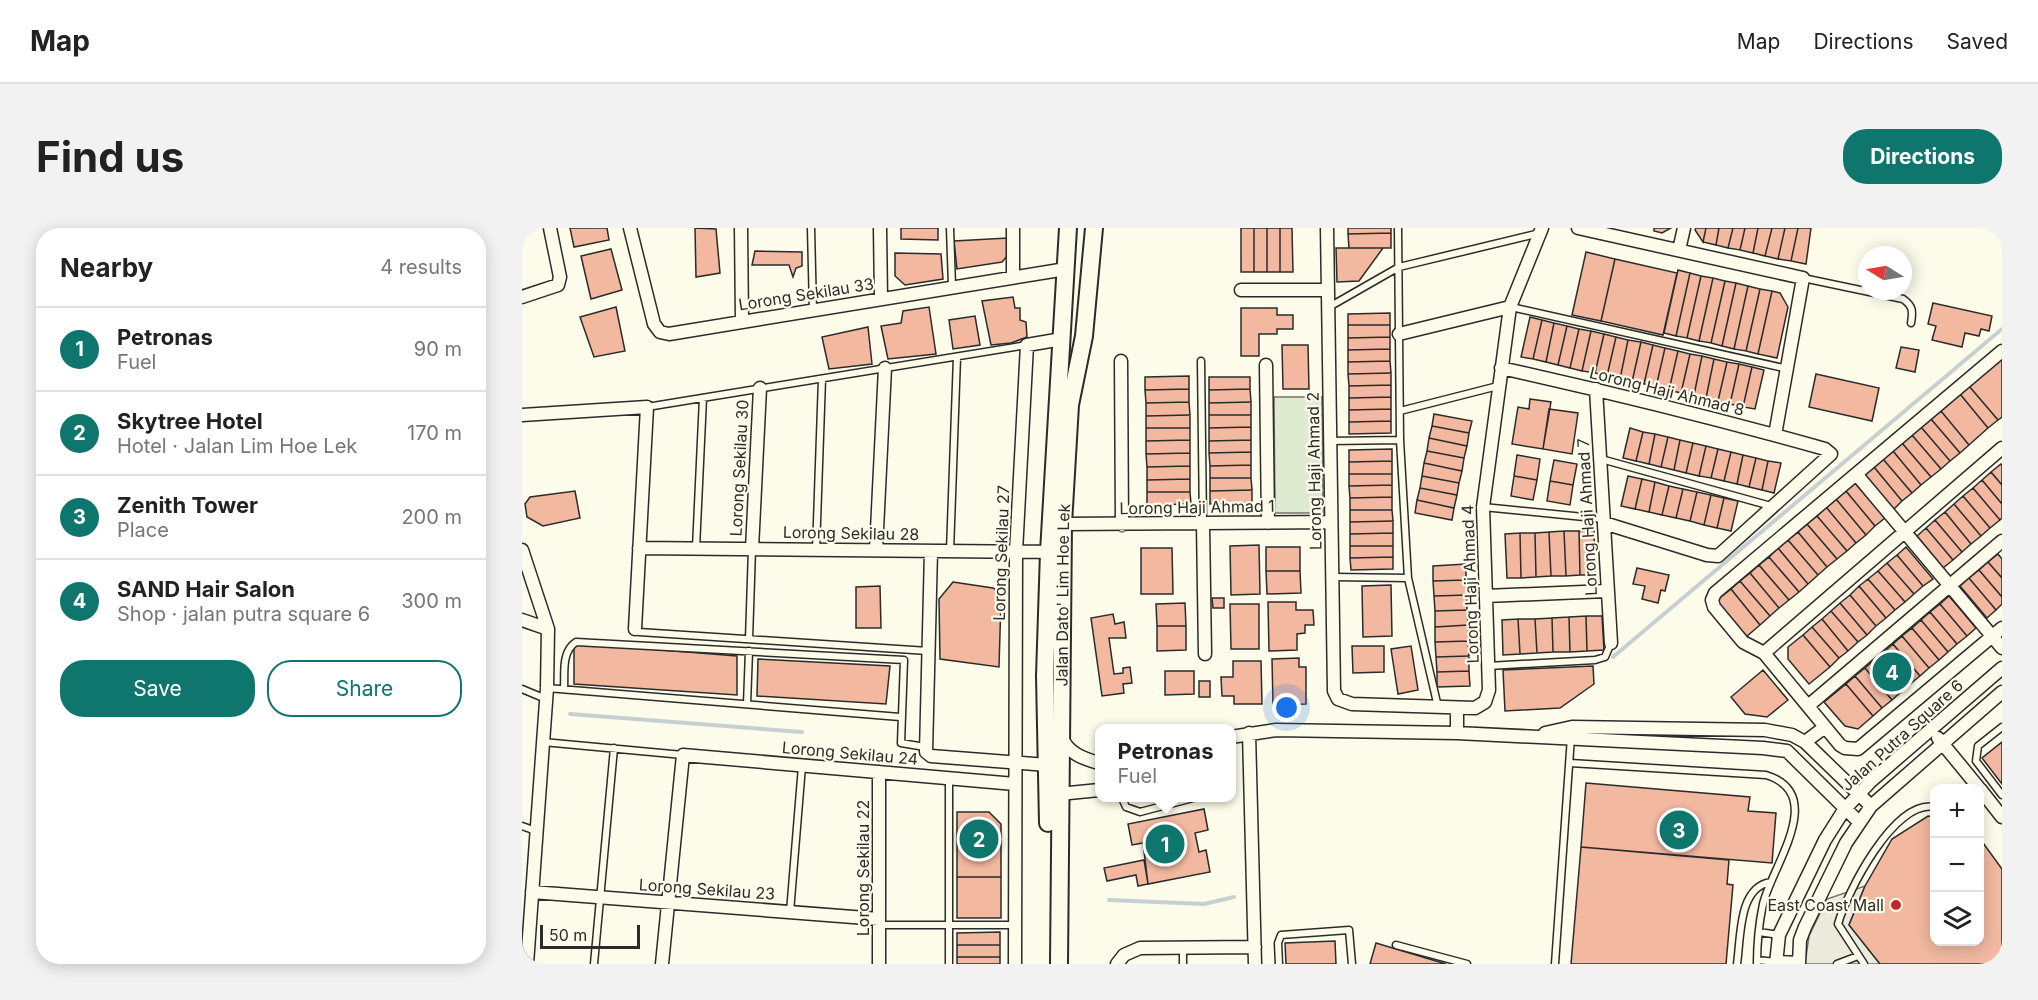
<!DOCTYPE html>
<meta charset="utf-8">
<style>
:root{--surface:#fff;--page:#f2f2f2;--text:#222;--muted:#767676;--line:#e0e0e0;--accent:#0f766e}
body{margin:0;font-family:Inter,sans-serif;background:var(--page);color:var(--text)}
.controls{position:absolute;right:18px;bottom:18px;display:grid;overflow:hidden;border-radius:12px;box-shadow:0 3px 15px #0003}
.controls button{width:54px;height:54px;display:grid;place-items:center;padding:0;border:0;border-bottom:2px solid var(--line);background:var(--surface);color:var(--text);font:30px sans-serif}
.compass{position:absolute;left:1336px;top:18px;width:54px;height:54px;border-radius:50%;background:var(--surface);box-shadow:0 3px 15px #0003;rotate:281deg}
.scale{position:absolute;left:18px;bottom:15px;width:100px;box-sizing:border-box;padding-left:6px;border:3px solid #2b2b2b;border-top:0;font-size:16px;line-height:21px;white-space:nowrap;color:#2b2b2b;-webkit-text-stroke:4px #fdfbea;paint-order:stroke}
.you{position:absolute;left:765px;top:480px;width:21px;height:21px;margin:-15px;border:4px solid #fff;border-radius:50%;background:#1a73e8;box-shadow:0 0 0 9px #1a73e833}
.badge{display:grid;place-items:center;width:39px;height:39px;border-radius:50%;background:var(--accent);color:#fff;font-size:20px;font-weight:700}
.pin{position:absolute;translate:-50% -50%;border:3px solid #fff;box-shadow:0 2px 6px #0006}
.popup{position:absolute;left:573px;top:496px;width:141px;height:78px;box-sizing:border-box;display:grid;place-content:center;border-radius:12px;background:var(--surface);filter:drop-shadow(0 2px 4px #0005);font-size:20px;white-space:nowrap;color:var(--muted)}
.popup b{font-size:22px;color:var(--text)}
.popup::after{content:'';position:absolute;left:50%;top:100%;margin-left:-12px;border:12px solid transparent;border-top-color:var(--surface)}
.list{margin:0;padding:0;list-style:none}
h2{display:flex;justify-content:space-between;align-items:center;height:78px;margin:0;padding:0 24px;font-size:26px}
h2 small{font-size:20px;font-weight:400;color:var(--muted)}
.list li{display:grid;grid-template-columns:39px 1fr auto;gap:18px;align-items:center;box-sizing:border-box;height:84px;padding:0 24px;border-top:2px solid var(--line)}
.list b{display:block;font-size:22px;white-space:nowrap}
.list p{margin:0;font-size:20px;white-space:nowrap;color:var(--muted)}
.list em{font-size:20px;font-style:normal;color:var(--muted)}
.actions{display:flex;gap:12px;padding:18px 24px}
.actions a{flex:1;padding:14px 0;border:2px solid var(--accent);border-radius:24px;text-align:center;font-size:21px;color:var(--accent)}
.actions .main{background:var(--accent);color:#fff}
.icon{flex:none;width:33px;height:33px;fill:none;stroke:currentColor;stroke-width:2;stroke-linecap:round;stroke-linejoin:round}
.map{position:relative;flex:none;width:1480px;height:736px;overflow:hidden;border-radius:24px}
header{display:flex;align-items:center;gap:36px;box-sizing:border-box;height:84px;padding:0 30px;background:var(--surface);border-bottom:2px solid var(--line)}
header strong{font-size:28px}
nav{display:flex;gap:33px;margin-inline-start:auto;font-size:21px}
.intro{display:flex;align-items:center;justify-content:space-between;box-sizing:border-box;height:144px;padding:0 36px}
h1{margin:0;font-size:42px}
.button{padding:15px 27px;border-radius:24px;background:var(--accent);color:#fff;font-size:21px;font-weight:700}
main{display:flex;gap:36px;padding:0 36px}
aside{flex:1;background:var(--surface);border-radius:24px;box-shadow:0 3px 15px #0003}
.map>svg:first-child{display:block}
.green{fill:#deebd1;stroke:#74746e;stroke-width:1.5}
.parking{fill:#eceadb;stroke:#74746e;stroke-width:1.5}
.lines{fill:none;stroke-linecap:round;stroke-linejoin:round}
.stream{stroke:#c7d0d0;stroke-width:4}
.building{fill:#f2b8a0;stroke:#2b2b2b;stroke-width:1.5}
.lane-casing{stroke:#2b2b2b;stroke-width:9}
.street-casing{stroke:#2b2b2b;stroke-width:15}
.secondary-casing{stroke:#2b2b2b;stroke-width:20}
.lane{stroke:#fdfbea;stroke-width:6}
.street{stroke:#fdfbea;stroke-width:12}
.secondary{stroke:#fdfbea;stroke-width:16}
.poi-dot{fill:#c62828;stroke:#fdfbea;stroke-width:2}
.labels{text-anchor:middle;stroke-width:4.5;stroke-linejoin:round;paint-order:stroke}
.street-label{font-size:16px;fill:#2b2b2b;stroke:#fdfbea}
.poi-label{font-size:16px;fill:#2b2b2b;stroke:#fdfbea;text-anchor:end}
</style>
<header>
<strong>Map</strong>
<nav><a>Map</a><a>Directions</a><a>Saved</a></nav>
</header>
<div class="intro"><h1>Find us</h1><a class="button">Directions</a></div>
<main>
<aside>
<h2>Nearby<small>4 results</small></h2>
<ul class="list">
<li><span class="badge">1</span><div><b>Petronas</b><p>Fuel</p></div><em>90 m</em></li>
<li><span class="badge">2</span><div><b>Skytree Hotel</b><p>Hotel · Jalan Lim Hoe Lek</p></div><em>170 m</em></li>
<li><span class="badge">3</span><div><b>Zenith Tower</b><p>Place</p></div><em>200 m</em></li>
<li><span class="badge">4</span><div><b>SAND Hair Salon</b><p>Shop · jalan putra square 6</p></div><em>300 m</em></li>
</ul>
<div class="actions"><a class="main">Save</a><a>Share</a></div>
</aside>
<div class="map">
<svg width="1480" height="736" viewBox="0 0 1480 736">
<rect width="100%" height="100%" fill="#fdfbea"/>
<!-- green -->
<path class="green" d="M752 169H800L801 285H753Z"/>
<!-- parking -->
<path class="parking" d="M1343 658 1327 697 1358 736H1283L1287 708 1305 671Z"/>
<g class="lines">
<!-- stream -->
<path class="stream" d="M1091 429 1480 101
M48 486 280 504
M587 672 682 676 712 669"/>
</g>
<!-- building -->
<path class="building" d="M48 0H85L87 12 52 19Z
M173 0 194 1 198 45 174 49Z
M379 0H416V12L379 11Z
M719 0H732V44H719Z
M732 0H745V44H732Z
M745 0H758V44H745Z
M758 0H770L771 44H758Z
M826 0H869V5L826 6Z
M1132 0H1149L1140 5 1132 3Z
M1174 0H1184L1181 14 1173 2Z
M1184 0H1197L1194 17 1181 14Z
M1197 0H1211L1206 20 1194 17Z
M1211 0H1223L1218 22 1206 20Z
M1223 0H1236L1231 25 1218 22Z
M1236 0H1250L1243 28 1231 25Z
M1250 0H1263L1256 31 1243 28Z
M1263 0H1276L1269 33 1256 31Z
M1276 0H1289L1284 36 1269 33Z
M869 5V20H827L826 6Z
M486 10 487 26 480 34 435 41 432 13Z
M814 20H861L837 53 815 54Z
M89 21 100 62 69 71 59 28Z
M233 23 280 24V38L274 40 271 49 267 37H230Z
M1064 24 1093 31 1079 93 1050 87Z
M373 25 419 26 421 51 383 57 373 48Z
M1093 31 1155 45 1141 107 1079 93Z
M1156 42 1168 45 1154 108 1142 105Z
M1168 45 1179 48 1165 110 1154 108Z
M1179 48 1191 50 1177 113 1165 110Z
M1191 50 1203 53 1189 115 1177 113Z
M1203 53 1214 55 1200 118 1189 115Z
M1214 55 1226 58 1212 121 1200 118Z
M1226 58 1238 61 1224 123 1212 121Z
M1238 61 1250 63 1236 126 1224 123Z
M1250 63 1258 65 1266 79 1255 130 1236 126Z
M491 69 493 80H498V92L504 94 505 109 489 115 469 117 460 73Z
M1411 75 1470 88 1467 103 1459 101 1457 108 1443 105 1440 119 1410 112 1414 98 1406 96Z
M94 79 103 123 72 129 58 89Z
M407 79 414 126 366 131 359 98 379 95 381 83Z
M719 80H755V87H771V101H755V106H737V128H719Z
M868 85V97H826V86Z
M453 88 458 117 431 121 427 92Z
M1008 89 1020 92 1011 131 999 129Z
M1020 92 1032 95 1024 134 1011 131Z
M1032 95 1045 98 1036 137 1024 134Z
M826 97H868V109L826 110Z
M1045 98 1057 101 1048 140 1036 137Z
M346 99 350 136 307 141 300 109Z
M1057 101 1069 103 1060 143 1048 140Z
M1069 103 1082 106 1073 145 1060 143Z
M1082 106 1094 109 1085 148 1073 145Z
M868 109V121L826 122V110Z
M1094 109 1106 112 1098 151 1085 148Z
M1106 112 1119 114 1110 154 1098 151Z
M1119 114 1131 117 1122 156 1110 154Z
M760 117H786L787 161H761Z
M1131 117 1143 120 1134 159 1122 156Z
M1379 119 1397 122 1393 144 1374 140Z
M1143 120 1156 123 1147 162 1134 159Z
M868 121V133L826 134V122Z
M1156 123 1168 126 1159 165 1147 162Z
M1168 126 1180 128 1172 167 1159 165Z
M1180 128 1192 131 1184 170 1172 167Z
M1480 130V189L1476 192 1447 158Z
M1192 131 1205 134 1196 173 1184 170Z
M868 133 869 145 826 146V134Z
M1205 134 1217 136 1208 176 1196 173Z
M1217 136 1230 139 1221 179 1208 176Z
M1230 139 1242 142 1233 181 1221 179Z
M869 145V157L827 158 826 146Z
M1294 146 1357 160 1350 193 1287 179Z
M667 148V161L623 162V149Z
M687 149H728V161L687 162Z
M869 157V169L827 170V158Z
M1447 158 1476 192 1466 200 1438 166Z
M667 161V174L624 175 623 162Z
M728 161 729 174 687 175V162Z
M1438 166 1466 200 1447 217 1419 183Z
M869 169V181L827 182V170Z
M1008 171 1029 174 1021 221 990 216 996 179 1007 181Z
M667 174 668 187 624 188V175Z
M729 174V187H687V175Z
M869 181V193L827 194V182Z
M1027 181 1056 185 1050 226 1021 221Z
M1419 183 1447 217 1438 225 1409 191Z
M912 186 950 193 947 205 910 198Z
M668 187V200H624V188Z
M687 187H729V199L687 200Z
M1409 191 1438 225 1428 233 1399 199Z
M869 193V205L827 206V194Z
M910 198 947 205 945 218 907 210Z
M729 199V212L687 213V200Z
M1399 199 1428 233 1419 241 1390 207Z
M624 200H668V212L624 213Z
M1108 200 1121 204 1114 233 1101 230Z
M1121 204 1133 206 1127 236 1114 233Z
M1133 206 1146 209 1139 239 1127 236Z
M1390 207 1419 241 1409 249 1380 215Z
M1146 209 1158 212 1152 242 1139 239Z
M907 210 945 218 942 230 905 223Z
M668 212V225L624 226V213Z
M729 212V224L687 225V213Z
M1158 212 1171 215 1164 245 1152 242Z
M1171 215 1184 218 1177 248 1164 245Z
M1380 215 1409 249 1399 257 1371 223Z
M1184 218 1196 221 1189 250 1177 248Z
M870 221V233L827 234V222Z
M1196 221 1209 224 1202 253 1189 250Z
M905 223 942 230 940 243 902 235Z
M1371 223 1399 257 1390 265 1361 231Z
M729 224V237L688 238 687 225Z
M1209 224 1221 227 1215 256 1202 253Z
M668 225V238L625 239 624 226Z
M995 227 1018 231 1015 252 992 248Z
M1221 227 1234 230 1227 259 1215 256Z
M1234 230 1246 233 1240 262 1227 259Z
M1361 231 1390 265 1380 273 1352 239Z
M1032 232 1055 236 1051 257 1028 253Z
M870 233V246H827V234Z
M1246 233 1259 235 1252 265 1240 262Z
M902 235 940 243 937 255 900 248Z
M1479 236 1480 238V257L1469 244Z
M729 237V250H688V238Z
M668 238V251L625 252V239Z
M1352 239 1380 273 1371 282 1342 247Z
M1469 244 1480 257V276L1460 252Z
M827 246H870V257L827 258Z
M900 248 937 255 935 267 898 260Z
M992 248 1015 252 1011 272 989 268Z
M1106 248 1120 251 1113 281 1099 278Z
M688 250H729L730 262 688 263Z
M668 251V264H625V252Z
M1120 251 1133 254 1127 284 1113 281Z
M1460 252 1480 276V290L1478 292 1451 260Z
M1028 253 1051 257 1048 277 1025 273Z
M1133 254 1147 258 1140 287 1127 284Z
M1333 255 1363 290 1353 298 1324 263Z
M870 257V269L828 270 827 258Z
M1147 258 1161 261 1154 290 1140 287Z
M898 260 935 267 932 280 895 272Z
M1451 260 1478 292 1468 300 1441 268Z
M1161 261 1175 264 1168 293 1154 290Z
M730 262V275L688 276V263Z
M53 263 58 290 21 298 5 289 3 276 8 269Z
M1324 263 1353 298 1344 307 1314 271Z
M625 264H668L669 276 625 277Z
M1175 264 1189 267 1182 297 1168 293Z
M1189 267 1202 270 1195 300 1182 297Z
M1441 268 1468 300 1459 308 1432 276Z
M870 269V282H828V270Z
M1202 270 1216 273 1209 303 1195 300Z
M1314 271 1344 307 1334 315 1304 279Z
M895 272 932 280 930 292 893 285Z
M1432 276 1459 308 1449 316 1423 284Z
M1304 279 1334 315 1325 323 1295 288Z
M828 282H870L871 293 828 294Z
M1423 284 1449 316 1440 324 1413 292Z
M1295 288 1325 323 1315 331 1285 296Z
M1413 292 1440 324 1431 332 1404 300Z
M871 293V305L828 306V294Z
M1285 296 1315 331 1305 339 1276 304Z
M1404 300 1431 332 1421 340 1395 308Z
M1072 302 1073 347H1058L1057 303Z
M1042 303 1044 348H1029L1027 304Z
M1042 303H1057L1058 347 1044 348Z
M1027 304 1029 348 1014 349 1013 305Z
M1276 304 1305 339 1296 347 1266 312Z
M871 305V318H828V306Z
M998 305 999 350H985L983 306Z
M998 305H1013L1014 349 999 350Z
M1266 312 1296 347 1286 356 1256 320Z
M737 317 738 366 709 367 708 318Z
M828 318H871V329L828 330Z
M744 319H778V343H744Z
M1384 319 1411 351 1401 358 1375 327Z
M619 320H650L651 366H619Z
M1256 320 1286 356 1277 364 1247 329Z
M1476 326 1480 331V350L1466 334Z
M1375 327 1401 358 1392 366 1365 335Z
M871 329V341L829 342 828 330Z
M1247 329 1277 364 1267 372 1237 337Z
M1466 334 1480 350V369L1457 342Z
M1365 335 1392 366 1383 374 1356 343Z
M944 336V352L911 353V338Z
M1237 337 1267 372 1257 380 1228 345Z
M1115 340 1147 347 1143 363 1139 362 1136 375 1120 371 1123 358 1111 356Z
M1457 342 1480 369V376L1474 382 1447 350Z
M744 343H778L779 365 745 366Z
M1356 343 1383 374 1373 382 1346 351Z
M1228 345 1257 380 1248 388 1218 353Z
M1447 350 1474 382 1465 390 1438 358Z
M1346 351 1373 382 1364 390 1337 358Z
M944 352 945 367 912 368 911 353Z
M1218 353 1248 388 1238 397 1209 361Z
M431 354 471 360 477 364 479 371 477 439 418 431 417 371Z
M869 357 870 408 841 409 840 358Z
M358 358 359 400H334V359Z
M1337 358 1364 390 1354 398 1328 367Z
M1209 361 1238 397 1224 409 1194 373Z
M945 367V382L913 383 912 368Z
M1328 367 1354 398 1345 407 1318 375Z
M1427 368 1454 400 1445 408 1418 376Z
M690 370H702V380H691Z
M746 374H774V382H791L792 397H783V405L775 406V422L747 423Z
M663 375 664 398H635L634 376Z
M1318 375 1345 407 1336 414 1309 383Z
M708 376H737V421H709Z
M1418 376 1445 408 1435 416 1408 384Z
M945 382 946 397 913 399V383Z
M1309 383 1336 414 1326 423 1300 391Z
M1408 384 1435 416 1426 424 1399 392Z
M591 386 593 396 602 394 604 410H587L592 446 601 445V440L608 439 610 455 601 456 602 465 580 468 569 390Z
M1064 388 1065 423 1048 424 1047 389Z
M1064 388H1080L1082 422 1065 423Z
M1047 389 1048 424H1031L1030 390Z
M1030 390 1031 424 1015 425 1013 391Z
M996 391 998 426 981 427 980 392Z
M996 391H1013L1015 425 998 426Z
M1300 391 1326 423 1317 430 1290 399Z
M1399 392 1426 424 1417 432 1390 400Z
M946 397V413L913 414V399Z
M635 398H664V422L635 423Z
M1290 399 1317 430 1308 439 1281 407Z
M1390 400 1417 432 1407 440 1380 408Z
M1281 407 1308 439 1287 456 1266 431V419Z
M1380 408 1407 440 1398 448 1371 416Z
M946 413 947 428 914 429 913 414Z
M52 415 215 428V467L52 456Z
M1371 416 1398 448 1388 456 1362 424Z
M830 418H862V444L831 445Z
M889 418 896 462 876 466 869 421Z
M1362 424 1388 456 1379 464 1352 432Z
M947 428V443L915 444 914 429Z
M777 430V439H784V476L751 477 750 431Z
M236 431 368 438 364 476 235 468Z
M1352 432 1379 464 1370 472 1343 440Z
M711 433H739L740 476H712V468H700L699 449H711Z
M1071 438 1072 456 1038 480 983 483 981 442Z
M1343 440 1370 472 1360 480 1333 448Z
M1241 442 1266 472 1245 489 1223 486 1209 469Z
M643 443H672V466L643 467Z
M947 443 948 458 915 459V444Z
M1333 448 1360 480 1351 488 1324 456Z
M677 453H688V469H677Z
M1324 456 1351 488 1336 501 1323 498 1302 474Z
M1480 514V556L1460 530Z
M1064 555 1228 569 1226 583 1254 585 1250 635 1059 619Z
M682 581 686 602 673 605 677 624 684 622 688 644 626 656 621 615 610 617 606 596Z
M435 584H467L479 596V649H435Z
M1406 588 1412 589V714H1458L1459 612 1480 641V736H1358L1327 697 1343 658 1370 611Z
M1059 619 1207 632 1205 656 1211 657 1204 736H1049Z
M622 632 626 656 616 658 614 647 585 653 582 640Z
M435 649H479V690H435Z
M478 704V717H435V705Z
M813 713 814 736H764L763 715Z
M854 715 924 736H848Z
M435 717H478V729H435Z
M435 729H478V736H435Z"/>
<g class="lines">
<!-- lane casing -->
<g class="lane-casing">
<path id="lane" d="M289 0 291 83
M428 0 430 58
M876 0 878 212 886 350 916 479
M1281 50 1381 71C1391 78 1391 83 1389 95
M807 79 877 39 1018 5
M989 79 1266 141
M679 133 681 296
M125 179 505 117
M878 183 976 158
M808 213 878 212
M1079 231 1249 278
M961 279 1082 291
M174 320 181 170
M294 322 300 151
M428 323 435 129
M810 349 886 350
M113 401 117 404 406 423
M227 411 230 321
M966 438 1073 432 1083 429 1089 415
M25 460 378 489
M0 461 24 471
M42 461C43 445 39 424 54 414L382 432 379 515 403 519
M225 476 227 423
M1480 499 1456 518 1454 533 1480 567
M21 514 161 527
M1048 535 1244 547C1306 566 1250 638 1241 676 1237 695 1235 717 1235 736
M600 570 604 579 618 584 671 570
M0 598 14 603
M268 684 280 538
M358 697H493
M1237 704 1257 707
M874 717 945 736
M661 720V736
M1235 732 1254 734
M72 736 92 520
M427 736V551
M757 736 756 715 759 707 827 702 830 736
M1033 736 1049 509
M1215 736C1219 709 1216 659 1249 654
M1315 736 1336 728
M1342 736 1316 696C1325 664 1372 572 1412 579"/>
</g>
<!-- street casing -->
<g class="street-casing">
<path id="street" d="M108 0 132 96 138 104 147 106 544 41
M219 0 220 93
M358 0 359 71
M805 0 812 463 816 471 830 476 953 480 963 474 967 462 961 279 988 79 1020 0
M1056 0 1281 50 1253 207
M1157 22 1162 0
M491 48V0
M719 62H806
M0 69 36 57 38 49 28 0
M877 106 988 79
M599 133 600 297
M744 137 746 295
M979 140C1087 164 1196 191 1303 221L1309 226 1196 328 1185 327 1082 295
M1074 161 1089 415
M0 187 125 179 113 401
M1335 247 1480 420
M541 296 809 294
M681 296 683 426
M117 320 534 324
M230 321 238 160
M0 322 26 401 25 460 5 736
M354 322 363 140
M409 323 404 524 409 528 525 537
M964 368 1085 363
M0 392 26 401
M1242 425 1221 414 1192 379 1190 372 1193 365 1480 123
M1242 425 1318 517 1323 520 1336 521 1480 400
M1242 425 1480 220
M1286 478 1480 313
M727 505 733 736
M935 505V480
M1023 505 1050 499 1243 502 1270 507 1283 514 1349 578
M540 509C545 525 562 531 577 535
M709 509 754 502 935 505 1241 520 1265 523 1337 594
M1416 510 1457 560
M1283 514 1303 499
M1458 561 1480 589
M537 566 577 562
M10 664 357 691
M1254 734 1277 735
M140 736 161 527 493 556
M357 736V544
M493 736 494 324 505 117 540 111
M595 736 602 727 618 720 733 719
M1254 736 1257 707 1303 612 1322 582 1349 553 1480 440
M1277 736 1278 712 1283 699 1324 615 1349 578 1480 464"/>
</g>
<!-- secondary casing -->
<g class="secondary-casing">
<g id="secondary">
<path d="M526 595 523 448 527 324 546 0"/>
<path id="s1" d="M537 736 541 296 548 177 562 108 572 0"/>
</g>
</g>
<!-- lane -->
<use href="#lane" class="lane"/>
<!-- street -->
<use href="#street" class="street"/>
<!-- secondary -->
<use href="#secondary" class="secondary"/>
</g>
<!-- markers -->
<circle class="poi-dot" cx="1374" cy="677" r="6"/>
<g class="labels">
<!-- street labels -->
<g class="street-label">
<text transform="translate(284 66) rotate(-9)" y="6">Lorong Sekilau 33</text>
<text transform="translate(1145 163) rotate(14)" y="6">Lorong Haji Ahmad 8</text>
<text transform="translate(217 240) rotate(-87)" y="6">Lorong Sekilau 30</text>
<text transform="translate(792 243) rotate(-91)" y="6">Lorong Haji Ahmad 2</text>
<text transform="translate(675 279) rotate(-1)" y="6">Lorong Haji Ahmad 1</text>
<text transform="translate(1065 289) rotate(-93)" y="6">Lorong Haji Ahmad 7</text>
<text transform="translate(329 305) rotate(1)" y="6">Lorong Sekilau 28</text>
<text transform="translate(479 325) rotate(-88)" y="6">Lorong Sekilau 27</text>
<text transform="translate(948 356) rotate(-92)" y="6">Lorong Haji Ahmad 4</text>
<text dy="6" stroke="none"><textPath href="#s1" startOffset="369">Jalan Dato' Lim Hoe Lek</textPath></text>
<text transform="translate(1380 507) rotate(-42)" y="6">Jalan Putra Square 6</text>
<text transform="translate(328 525) rotate(5)" y="6">Lorong Sekilau 24</text>
<text transform="translate(341 640) rotate(-90)" y="6">Lorong Sekilau 22</text>
<text transform="translate(185 661) rotate(4)" y="6">Lorong Sekilau 23</text>
</g>
<!-- poi labels -->
<g class="poi-label">
<text x="1362" y="683">East Coast Mall</text>
</g>
</g>
</svg>
<div class="controls">
<button>+</button>
<button>−</button>
<button><svg class="icon" aria-label="layers" viewBox="0 0 24 24"><path d="M12 4l9 5-9 5-9-5zM3 14l9 5 9-5"/></svg></button>
</div>
<svg class="compass" viewBox="-18 -18 36 36"><path d="M0-13l5 13h-10z" fill="#e53935"/><path d="M0 13l5-13h-10z" fill="#767676"/></svg>
<div class="scale">50 m</div>
<div class="you"></div>
<div class="pin badge" style="left:643px;top:616px">1</div>
<div class="popup"><b>Petronas</b>Fuel</div>
<div class="pin badge" style="left:457px;top:611px">2</div>
<div class="pin badge" style="left:1157px;top:602px">3</div>
<div class="pin badge" style="left:1370px;top:444px">4</div>
</div>
</main>
